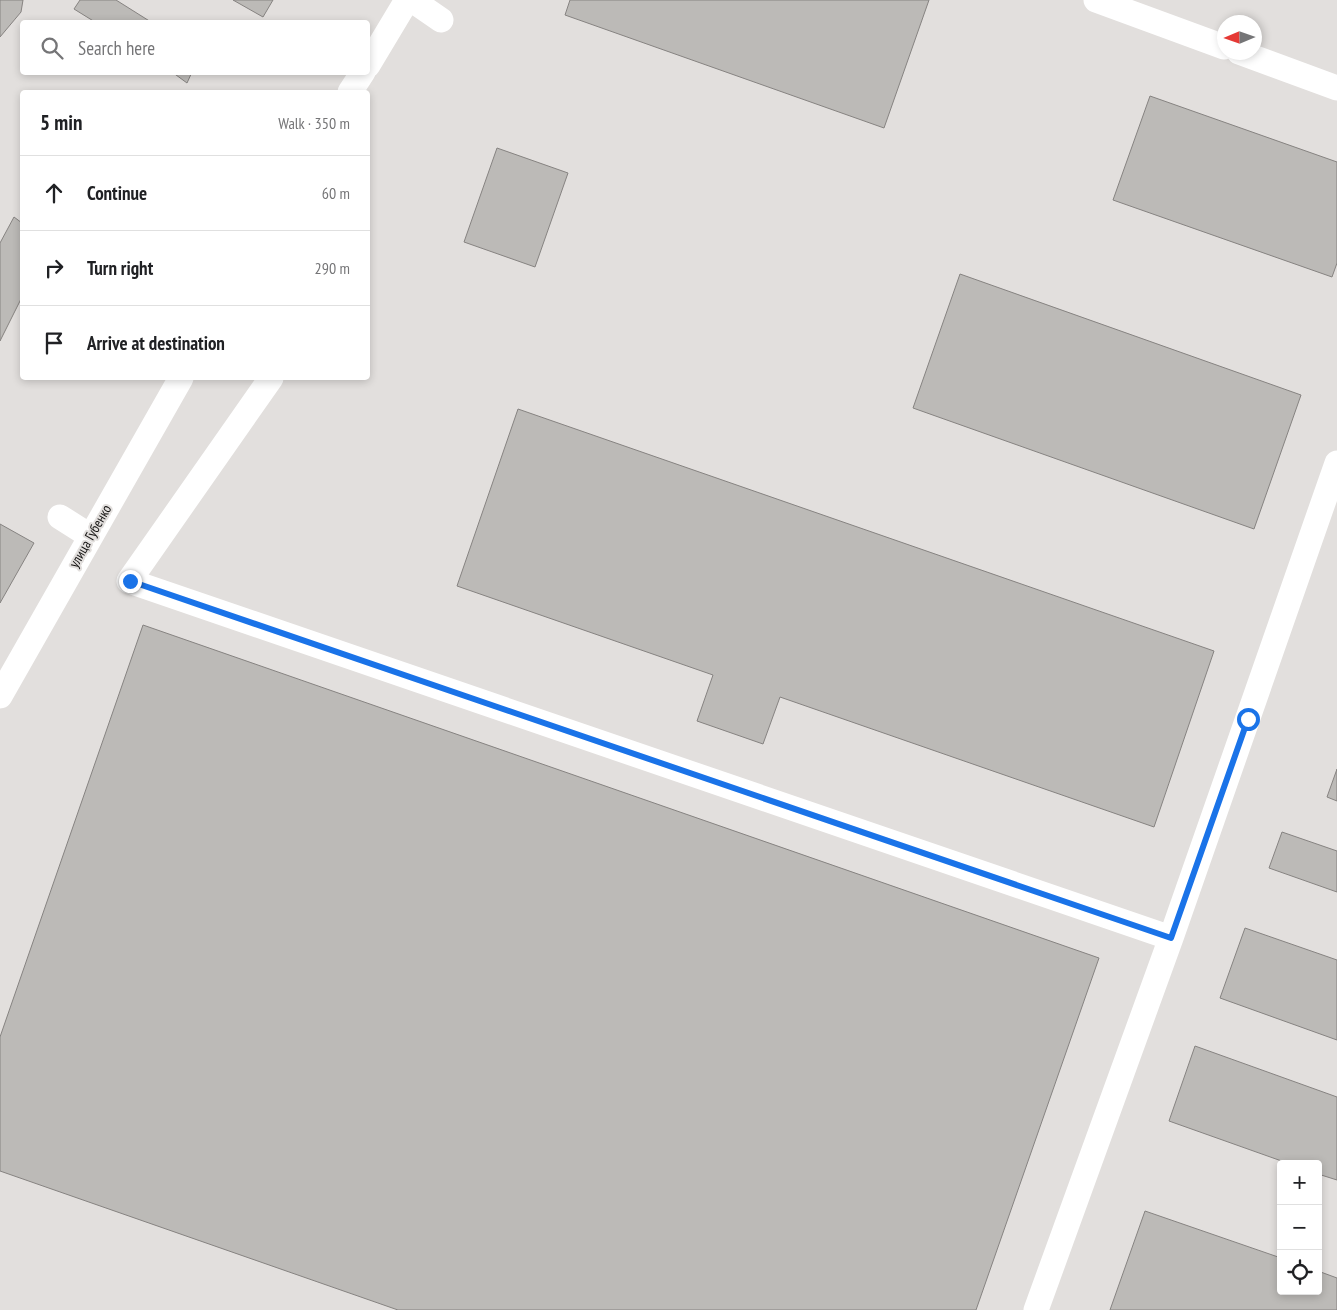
<!DOCTYPE html>
<meta charset="utf-8">
<style>
:root{--surface:#fff;--page:#f6f6f6;--text:#202124;--muted:#757577;--line:#e0e0e0}
body{margin:0;font-family:"PT Sans Narrow",sans-serif;background:var(--page);color:var(--text)}
.controls{position:absolute;right:15px;bottom:15px;display:grid;overflow:hidden;border-radius:5px;box-shadow:0 2px 8px #0003}
.controls button{width:45px;height:45px;display:grid;place-items:center;padding:0;border:0;border-bottom:1px solid var(--line);background:var(--surface);color:var(--text);font:25px sans-serif}
.compass{position:absolute;left:1217px;top:15px;width:45px;height:45px;border-radius:50%;background:var(--surface);box-shadow:0 2px 8px #0003;rotate:268deg}
.stop{position:absolute;width:15px;height:15px;margin:-11px;border:4px solid #1a73e8;border-radius:50%;background:#fff}
.stop.end{background:#1a73e8;border-color:#fff;box-shadow:0 1px 5px #0008}
.list{margin:0;padding:0;list-style:none}
h2{display:flex;justify-content:space-between;align-items:center;height:65px;margin:0;padding:0 20px;font-size:21px}
h2 small{font-size:16px;font-weight:400;color:var(--muted)}
.list li{display:grid;grid-template-columns:32px 1fr auto;gap:15px;align-items:center;box-sizing:border-box;height:75px;padding:0 20px;border-top:1px solid var(--line)}
.list b{display:block;font-size:19px;white-space:nowrap}
.list em{font-size:16px;font-style:normal;color:var(--muted)}
.icon{flex:none;width:28px;height:28px;fill:none;stroke:currentColor;stroke-width:2;stroke-linecap:round;stroke-linejoin:round}
.map{position:relative;flex:none;width:1337px;height:1310px;overflow:hidden}
.search{position:absolute;background:var(--surface);box-shadow:0 2px 8px #0003;left:20px;top:20px;width:350px;height:55px;display:flex;align-items:center;gap:12px;box-sizing:border-box;padding:0 18px;border-radius:5px;color:var(--muted);font-size:19px}
.panel{position:absolute;background:var(--surface);box-shadow:0 2px 8px #0003;left:20px;top:90px;width:350px;height:290px;border-radius:5px}
.map>svg:first-child{display:block}
.building{fill:#bcbab7;stroke:#868381}
.lines{fill:none;stroke-linecap:round;stroke-linejoin:round}
.minor{stroke:#fff;stroke-width:25}
.route{stroke:#1a73e8;stroke-width:6}
.labels{text-anchor:middle;stroke-width:4;stroke-linejoin:round;paint-order:stroke}
.street-label{font-size:14px;fill:#141312;stroke:#e2dfdd}
</style>
<div class="map">
<svg width="1337" height="1310" viewBox="0 0 1337 1310">
<rect width="100%" height="100%" fill="#e2dfdd"/>
<!-- building -->
<path class="building" d="M0 0H23L21 12 0 37Z
M80 0H116L151 22H95L74 9Z
M233 0H273L263 17Z
M570 0H929L884 128 565 15Z
M172 72H192L187 83Z
M1150 96 1337 162V263L1332 277 1113 200Z
M497 148 568 173 535 267 464 242Z
M14 217 22 223V297L0 341V243Z
M960 274 1301 395 1254 529 913 408Z
M518 409 1214 651 1154 827 780 697 763 744 697 721 713 675 457 586Z
M0 524 34 543 0 603Z
M143 625 1099 958 976 1310H398L0 1171V1037Z
M1337 769V801L1327 797Z
M1282 832 1337 851V892L1269 868Z
M1245 928 1337 960V1040L1220 998Z
M1195 1046 1337 1097V1180L1318 1174V1164H1290L1169 1121Z
M1145 1211 1281 1258V1291H1318V1271L1337 1278V1310H1110Z"/>
<g class="lines">
<!-- minor -->
<path class="minor" d="M412 0 441 20
M1096 0 1224 47
M1239 52 1337 88
M368 65 407 0
M350 92 363 72
M271 378 129 581 1171 938
M60 517 90 536
M0 696 181 378
M1036 1310 1171 938 1337 463"/>
</g>
<g class="lines">
<!-- route -->
<path class="route" d="M130 581 1171 938 1248 719"/>
</g>
<g class="labels">
<!-- street labels -->
<g class="street-label">
<text transform="translate(90 536) rotate(-60)" y="5">улица Губенко</text>
</g>
</g>
</svg>
<div class="controls">
<button>+</button>
<button>−</button>
<button><svg class="icon" aria-label="locate" viewBox="0 0 24 24"><circle cx="12" cy="12" r="6"/><path d="M12 2v4M12 18v4M2 12h4M18 12h4"/></svg></button>
</div>
<svg class="compass" viewBox="-18 -18 36 36"><path d="M0-13l5 13h-10z" fill="#e53935"/><path d="M0 13l5-13h-10z" fill="#757577"/></svg>
<div class="stop" style="left:1248px;top:719px"></div>
<div class="stop end" style="left:130px;top:581px"></div>
<div class="search"><svg class="icon" aria-label="search" viewBox="0 0 24 24"><circle cx="10" cy="10" r="6"/><path d="M15 15l6 6"/></svg>Search here</div>
<section class="panel">
<h2>5 min<small>Walk · 350 m</small></h2>
<ul class="list">
<li><svg class="icon" aria-label="ahead" viewBox="0 0 24 24"><path d="M12 20V5M6 11l6-6 6 6"/></svg><div><b>Continue</b></div><em>60 m</em></li>
<li><svg class="icon" aria-label="right" viewBox="0 0 24 24"><path d="M7 20v-9h11M14 6l5 5-5 5"/></svg><div><b>Turn right</b></div><em>290 m</em></li>
<li><svg class="icon" aria-label="arrive" viewBox="0 0 24 24"><path d="M6 21V4h12l-3 4 3 4H6"/></svg><div><b>Arrive at destination</b></div></li>
</ul>
</section>
</div>
